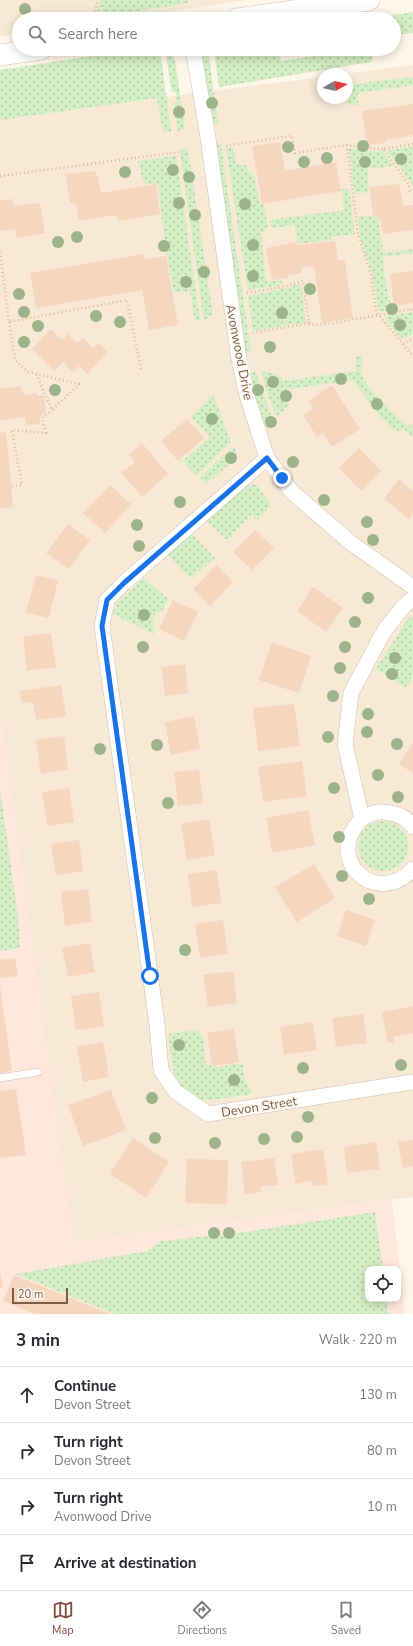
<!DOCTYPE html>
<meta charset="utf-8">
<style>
:root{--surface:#fff;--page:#f2f2f3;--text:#2b2b33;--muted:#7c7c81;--line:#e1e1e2;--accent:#844a3b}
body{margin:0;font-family:"Nunito Sans",sans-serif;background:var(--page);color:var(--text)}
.controls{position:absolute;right:12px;bottom:12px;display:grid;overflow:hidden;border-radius:8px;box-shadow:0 2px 10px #0003}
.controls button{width:36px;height:36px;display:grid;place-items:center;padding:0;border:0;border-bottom:1px solid var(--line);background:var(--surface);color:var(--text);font:20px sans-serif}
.compass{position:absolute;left:317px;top:68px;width:36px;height:36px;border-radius:50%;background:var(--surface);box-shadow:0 2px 10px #0003;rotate:81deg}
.scale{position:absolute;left:12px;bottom:10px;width:56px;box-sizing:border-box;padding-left:4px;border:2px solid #7c5d49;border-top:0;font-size:11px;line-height:14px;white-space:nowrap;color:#7c5d49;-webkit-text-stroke:3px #fffaf1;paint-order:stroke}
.stop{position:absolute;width:12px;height:12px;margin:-9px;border:3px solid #1a73e8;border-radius:50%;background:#fff}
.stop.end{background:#1a73e8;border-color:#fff;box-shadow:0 1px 4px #0008}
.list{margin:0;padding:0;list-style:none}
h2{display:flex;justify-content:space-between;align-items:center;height:52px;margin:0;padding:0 16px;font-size:17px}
h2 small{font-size:13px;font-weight:400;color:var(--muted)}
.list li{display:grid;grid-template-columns:26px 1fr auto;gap:12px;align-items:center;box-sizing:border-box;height:56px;padding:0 16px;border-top:1px solid var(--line)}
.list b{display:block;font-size:15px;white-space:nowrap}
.list p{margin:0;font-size:13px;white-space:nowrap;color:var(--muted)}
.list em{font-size:13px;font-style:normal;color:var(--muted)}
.icon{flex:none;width:22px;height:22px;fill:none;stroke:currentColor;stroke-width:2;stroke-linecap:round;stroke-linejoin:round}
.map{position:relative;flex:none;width:413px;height:1314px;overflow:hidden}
.search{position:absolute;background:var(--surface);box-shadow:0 2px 10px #0003;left:12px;right:12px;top:12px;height:44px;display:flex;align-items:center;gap:10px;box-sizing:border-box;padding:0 14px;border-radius:22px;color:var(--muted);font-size:15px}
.sheet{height:276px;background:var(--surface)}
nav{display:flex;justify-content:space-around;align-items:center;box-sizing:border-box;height:56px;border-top:1px solid var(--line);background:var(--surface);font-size:11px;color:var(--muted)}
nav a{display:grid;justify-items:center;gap:2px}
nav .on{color:var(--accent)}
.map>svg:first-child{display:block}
.residential{fill:#f7e9d6}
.commercial{fill:#ffe7dc;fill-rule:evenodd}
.grass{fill:url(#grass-dots)}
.building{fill:#f6d6bd}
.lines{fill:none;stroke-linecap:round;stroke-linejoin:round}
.lane-casing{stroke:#d2beac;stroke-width:8}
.street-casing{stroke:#d2beac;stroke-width:16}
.secondary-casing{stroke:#d8c1ac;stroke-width:22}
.path{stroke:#dcb9a0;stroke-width:2.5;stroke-dasharray:1 3;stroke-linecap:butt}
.lane{stroke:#fff;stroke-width:7}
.street{stroke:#fff;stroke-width:15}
.secondary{stroke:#fff;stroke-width:21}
.tree{fill:#9db38a}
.route{stroke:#1a73e8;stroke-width:5}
.labels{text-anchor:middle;stroke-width:4;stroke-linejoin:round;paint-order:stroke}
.street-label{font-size:13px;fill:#7c5d49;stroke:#fffaf1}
</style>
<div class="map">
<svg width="413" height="1314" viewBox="0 0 413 1314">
<defs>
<pattern id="grass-dots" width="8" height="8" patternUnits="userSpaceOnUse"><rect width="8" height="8" fill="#d4eec5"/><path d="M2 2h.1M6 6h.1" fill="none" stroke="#b1c4a2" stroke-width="1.8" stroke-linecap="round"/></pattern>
</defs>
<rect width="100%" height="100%" fill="#fef6e8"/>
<!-- residential -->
<path class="residential" d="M0 0H247L118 19H19V33L0 36Z
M413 65V1197L72 1243 0 714V118L323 77V98H347V74H345Z"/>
<!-- commercial -->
<path class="commercial" d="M0 714 73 1243 392 1200 405 1314H0ZM368 1269H398V1299H368Z"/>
<!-- grass -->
<path class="grass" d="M100 0H188V3L95 18Z
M413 12V33L394 35V19H370Z
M138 49H160L171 132H163L157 98 0 120V70Z
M204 49H208L218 125 210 124 200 56Z
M214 49H278L281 61 321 55 320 49H376L371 62 219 87Z
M170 53 175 60 185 128 178 132 173 103 177 102 176 93 172 92 166 56Z
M413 77V85L358 93V105H349L346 98H347V85Z
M221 144 251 352 243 351 213 146Z
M413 146V187L401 168 386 151Z
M233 147 236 165H246L248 170 254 176 260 204 264 205 268 228 261 232 266 282 282 280V285L248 290 226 148Z
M186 149 188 151 213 315 204 320 180 150Z
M349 149H356L364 151H382L393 166 368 169V192L355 194Z
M176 156 200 320 195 321 190 291 174 292 166 251 158 183 146 184 143 180 138 161Z
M342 189H349L355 234 331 237V240L299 244 294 225 272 228 270 220 344 210Z
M372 216 378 218 383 253 413 249V253L382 257 387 290 392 311H379L372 272 360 238 358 217Z
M299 284 301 285 306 322 253 331 248 296 291 287Z
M413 312V334L408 337 401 338 385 318 386 316Z
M356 355 362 357C362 362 360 371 362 376 366 386 399 420 409 427L413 423V437L405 430 396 431 381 418 353 380 283 390 289 405 277 417 267 393 261 370 280 376 283 381 356 371Z
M256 371 259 383 273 420 267 427 256 403 248 373Z
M213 395 231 442 196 476 183 461 210 437 191 417Z
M234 446 237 453 234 460 206 484 199 478Z
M256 484 271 505 257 521 252 515C246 518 234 534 227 540L206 520 241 486Z
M191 533 215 558 190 578 168 555Z
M144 578 168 599 163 610C150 615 153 621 154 634L113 614 116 604Z
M413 616V677L405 688 376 669 407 620Z
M0 789 18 917 20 948 0 951Z
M358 846a25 25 0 1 1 50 0a25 25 0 1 1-50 0Z
M196 1030 203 1036 206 1065 218 1067 243 1063 244 1078 252 1094 212 1100H200L192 1097 177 1083 174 1075 168 1034Z
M375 1212 383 1269H368V1299H386L388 1314H114L16 1274 147 1251 161 1241 245 1232Z"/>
<!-- building -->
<path class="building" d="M413 104V135L386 140 385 143 367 145 362 112 363 111Z
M280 142 285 171 336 162 341 191 262 204 252 146Z
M96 171 101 193 156 184 160 214 118 221 116 215 79 221 76 204 70 202 65 174Z
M399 184 404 206 413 205V230L383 234 380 218 373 215 369 187Z
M12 199 14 206 40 203 45 233 16 238 15 229 0 231V200Z
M335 241 338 260 345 261 353 318 322 323 314 266 301 268 302 273 288 275V278L272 280 266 248 297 242 298 245Z
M144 254V259L166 256 178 325 149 330 142 290 36 308 30 273Z
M413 271V303L394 306 390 274Z
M51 329 62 340 68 334 77 343 83 338 93 348 98 343 108 352 87 374 79 366 73 372 63 362 54 371 32 349Z
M332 385 360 429 332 447 323 433 317 437 303 415 313 408 308 401Z
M21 386 24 395 37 393V396L44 395 46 413 40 416V424L26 425 25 417 0 420V389Z
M187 419 204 438 178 461 161 441Z
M6 432 13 507 0 508V433Z
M142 443 168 474 142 497 121 473 135 462 129 455Z
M359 448 381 471 361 491 339 468Z
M399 479 413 491V513L409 519 384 499Z
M110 485 131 504 105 533 83 513Z
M68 524 90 540 69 569 46 553Z
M255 530 274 548 252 570 233 552Z
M216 565 233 582 210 606 193 589Z
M36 575 58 580 49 618 26 613Z
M313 587 343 608 326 632 297 611Z
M173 600 198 612 184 641 159 629Z
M51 633 56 667 27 671 23 637Z
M272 642 311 656 299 693 259 680Z
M185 664 188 693 165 696 161 667Z
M61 685 66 716 36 720 33 702 22 703 20 691Z
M294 704 300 746 258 751 253 708Z
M194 716 200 749 171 755 165 722Z
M64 736 68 770 41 774 36 740Z
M413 743V773L399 764Z
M302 761 307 796 263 802 258 767Z
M199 770 203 803 178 806 174 772Z
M69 788 74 822 47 826 42 792Z
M308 810 315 845 272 853 266 818Z
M209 819 215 855 187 860 181 824Z
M79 840 83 871 56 875 51 844Z
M314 864 335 898 297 922 275 887Z
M217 870 221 903 192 907 188 874Z
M88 889 92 922 65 926 61 892Z
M346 910 375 920 366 946 337 936Z
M223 920 228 954 200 958 195 924Z
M90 943 95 972 68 977 62 948Z
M15 958 18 976 0 978V960Z
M233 971 237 1003 208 1007 203 975Z
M0 986 12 1071 0 1073Z
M99 992 104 1026 76 1030 71 996Z
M413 1006V1033L393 1037 394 1042 388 1043 382 1012Z
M363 1014 367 1043 336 1047 332 1018Z
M313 1022 317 1050 284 1055 280 1027Z
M234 1029 239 1062 212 1066 207 1033Z
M103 1042 109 1077 83 1082 77 1047Z
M16 1089 26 1155 0 1158V1091Z
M111 1090 126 1130 83 1146 68 1105Z
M133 1138 169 1162 146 1198 110 1174Z
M413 1140V1166L403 1168 398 1142Z
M376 1142 380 1169 347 1173 344 1147Z
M323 1149 328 1184 313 1186 312 1181 296 1184 291 1154Z
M274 1158 278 1185 260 1187 261 1192 245 1194 241 1162Z
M187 1159 228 1160 227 1204 185 1203Z
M0 1271 3 1287 0 1288Z
M14 1275 110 1314H34L3 1301Z"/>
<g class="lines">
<!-- lane casing -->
<g class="lane-casing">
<path id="lane" d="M0 1078 38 1072"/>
</g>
<!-- street casing -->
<g class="street-casing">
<path id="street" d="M193 49 207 131 239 359 248 399 267 458 292 492 351 543 413 587
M267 458 124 583 107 600 102 626 157 1024 161 1070 175 1091 208 1114 413 1082
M362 819 345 744 351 693 384 631 403 607 413 598
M413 827C407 817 396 813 384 812 376 811 365 815 359 822 325 860 376 908 413 869"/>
</g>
<!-- secondary casing -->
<g class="secondary-casing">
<path id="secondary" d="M237 19 369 0
M0 55 41 49"/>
</g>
<!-- path -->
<path class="path" d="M93 19 98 0
M413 144 383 149 409 185 410 191H413
M347 145 358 234 371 274 376 312 413 356
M226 146 289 136H292L295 153 347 145 363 148 383 149
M0 176 179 152
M0 252 9 322 127 300 141 369
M247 293 287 286 303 281 309 323 252 333
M9 322 15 360 28 372 79 384 52 410 36 374
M309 323 315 325 333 323 413 309
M403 344 413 338
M12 486 22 485 12 430 46 433 42 418 52 410"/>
<!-- lane -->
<use href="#lane" class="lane"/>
<!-- street -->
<use href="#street" class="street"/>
<!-- secondary -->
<use href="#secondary" class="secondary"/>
</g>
<!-- trees -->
<g class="tree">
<circle cx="25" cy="9" r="6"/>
<circle cx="212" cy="103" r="6"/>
<circle cx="179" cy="112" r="6"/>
<circle cx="363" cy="146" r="6"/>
<circle cx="288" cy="147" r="6"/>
<circle cx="327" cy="158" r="6"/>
<circle cx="401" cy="159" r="6"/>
<circle cx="304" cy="162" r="6"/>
<circle cx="365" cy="162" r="6"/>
<circle cx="173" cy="170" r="6"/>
<circle cx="125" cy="172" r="6"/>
<circle cx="189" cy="177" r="6"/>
<circle cx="179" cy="203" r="6"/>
<circle cx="245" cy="204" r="6"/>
<circle cx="195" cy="215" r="6"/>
<circle cx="77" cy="237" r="6"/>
<circle cx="58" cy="242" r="6"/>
<circle cx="253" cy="245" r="6"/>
<circle cx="164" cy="246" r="6"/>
<circle cx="204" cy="272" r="6"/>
<circle cx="253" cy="276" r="6"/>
<circle cx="186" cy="282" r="6"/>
<circle cx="310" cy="289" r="6"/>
<circle cx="19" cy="294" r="6"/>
<circle cx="392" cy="309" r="6"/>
<circle cx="24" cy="312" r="6"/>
<circle cx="282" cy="313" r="6"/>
<circle cx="96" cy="316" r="6"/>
<circle cx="120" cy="322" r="6"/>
<circle cx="400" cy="325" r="6"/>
<circle cx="38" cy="326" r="6"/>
<circle cx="24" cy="342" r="6"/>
<circle cx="270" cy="347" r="6"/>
<circle cx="341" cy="379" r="6"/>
<circle cx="273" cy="382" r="6"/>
<circle cx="55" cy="390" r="6"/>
<circle cx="258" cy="390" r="6"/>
<circle cx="286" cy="396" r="6"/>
<circle cx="377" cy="404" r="6"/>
<circle cx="212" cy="419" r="6"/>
<circle cx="271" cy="422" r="6"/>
<circle cx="231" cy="458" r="6"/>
<circle cx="293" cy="462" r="6"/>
<circle cx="324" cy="500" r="6"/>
<circle cx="180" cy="502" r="6"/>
<circle cx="367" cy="522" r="6"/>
<circle cx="137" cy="525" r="6"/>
<circle cx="373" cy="540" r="6"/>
<circle cx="139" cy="546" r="6"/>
<circle cx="368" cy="598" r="6"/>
<circle cx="144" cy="615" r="6"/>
<circle cx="355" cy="622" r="6"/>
<circle cx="143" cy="647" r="6"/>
<circle cx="345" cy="647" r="6"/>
<circle cx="395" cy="658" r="6"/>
<circle cx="340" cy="668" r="6"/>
<circle cx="392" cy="674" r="6"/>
<circle cx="333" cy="696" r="6"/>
<circle cx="368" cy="714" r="6"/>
<circle cx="367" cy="732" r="6"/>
<circle cx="328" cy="737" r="6"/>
<circle cx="397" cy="744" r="6"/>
<circle cx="157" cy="745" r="6"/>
<circle cx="100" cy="749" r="6"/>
<circle cx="378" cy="775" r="6"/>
<circle cx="334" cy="788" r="6"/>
<circle cx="398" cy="797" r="6"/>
<circle cx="168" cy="803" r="6"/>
<circle cx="339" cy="837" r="6"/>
<circle cx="342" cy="876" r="6"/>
<circle cx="369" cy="899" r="6"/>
<circle cx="185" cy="950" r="6"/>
<circle cx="179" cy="1045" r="6"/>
<circle cx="401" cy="1065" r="6"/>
<circle cx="303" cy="1068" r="6"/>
<circle cx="234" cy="1080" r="6"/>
<circle cx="152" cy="1098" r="6"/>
<circle cx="308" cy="1117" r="6"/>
<circle cx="297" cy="1137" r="6"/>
<circle cx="155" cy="1138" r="6"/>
<circle cx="264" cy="1139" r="6"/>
<circle cx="215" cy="1143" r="6"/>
<circle cx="214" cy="1233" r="6"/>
<circle cx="229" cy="1233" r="6"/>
</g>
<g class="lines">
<!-- route -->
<path class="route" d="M150 976 102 626 107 600 124 583 267 458 282 478"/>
</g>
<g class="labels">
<!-- street labels -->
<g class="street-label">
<text transform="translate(240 352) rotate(79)" y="5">Avonwood Drive</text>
<text transform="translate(259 1106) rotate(-9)" y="5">Devon Street</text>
</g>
</g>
</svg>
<div class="controls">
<button><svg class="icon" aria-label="locate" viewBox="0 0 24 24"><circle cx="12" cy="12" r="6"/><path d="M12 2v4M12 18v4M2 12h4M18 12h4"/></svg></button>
</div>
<svg class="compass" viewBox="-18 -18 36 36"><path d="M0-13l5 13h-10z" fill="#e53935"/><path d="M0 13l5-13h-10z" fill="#7c7c81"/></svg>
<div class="scale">20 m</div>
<div class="stop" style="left:150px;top:976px"></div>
<div class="stop end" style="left:282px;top:478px"></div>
<div class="search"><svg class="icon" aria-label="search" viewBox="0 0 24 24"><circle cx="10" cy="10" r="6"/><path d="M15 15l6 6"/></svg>Search here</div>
</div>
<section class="sheet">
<h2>3 min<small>Walk · 220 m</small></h2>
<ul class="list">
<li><svg class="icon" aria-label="ahead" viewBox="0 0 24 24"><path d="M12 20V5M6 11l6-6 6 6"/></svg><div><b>Continue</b><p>Devon Street</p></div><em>130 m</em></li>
<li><svg class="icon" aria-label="right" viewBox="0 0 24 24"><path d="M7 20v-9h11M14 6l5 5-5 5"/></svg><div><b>Turn right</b><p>Devon Street</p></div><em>80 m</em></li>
<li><svg class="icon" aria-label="right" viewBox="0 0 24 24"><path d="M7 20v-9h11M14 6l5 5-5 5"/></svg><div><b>Turn right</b><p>Avonwood Drive</p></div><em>10 m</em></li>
<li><svg class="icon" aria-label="arrive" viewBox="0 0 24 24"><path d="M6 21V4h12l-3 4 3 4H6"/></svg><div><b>Arrive at destination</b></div></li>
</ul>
</section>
<nav>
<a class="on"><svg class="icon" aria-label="map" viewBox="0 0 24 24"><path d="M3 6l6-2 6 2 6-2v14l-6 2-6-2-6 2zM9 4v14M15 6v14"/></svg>Map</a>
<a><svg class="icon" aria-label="directions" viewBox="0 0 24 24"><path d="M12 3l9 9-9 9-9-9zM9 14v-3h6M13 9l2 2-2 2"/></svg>Directions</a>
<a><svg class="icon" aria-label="saved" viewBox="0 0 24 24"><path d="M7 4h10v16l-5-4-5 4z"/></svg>Saved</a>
</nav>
